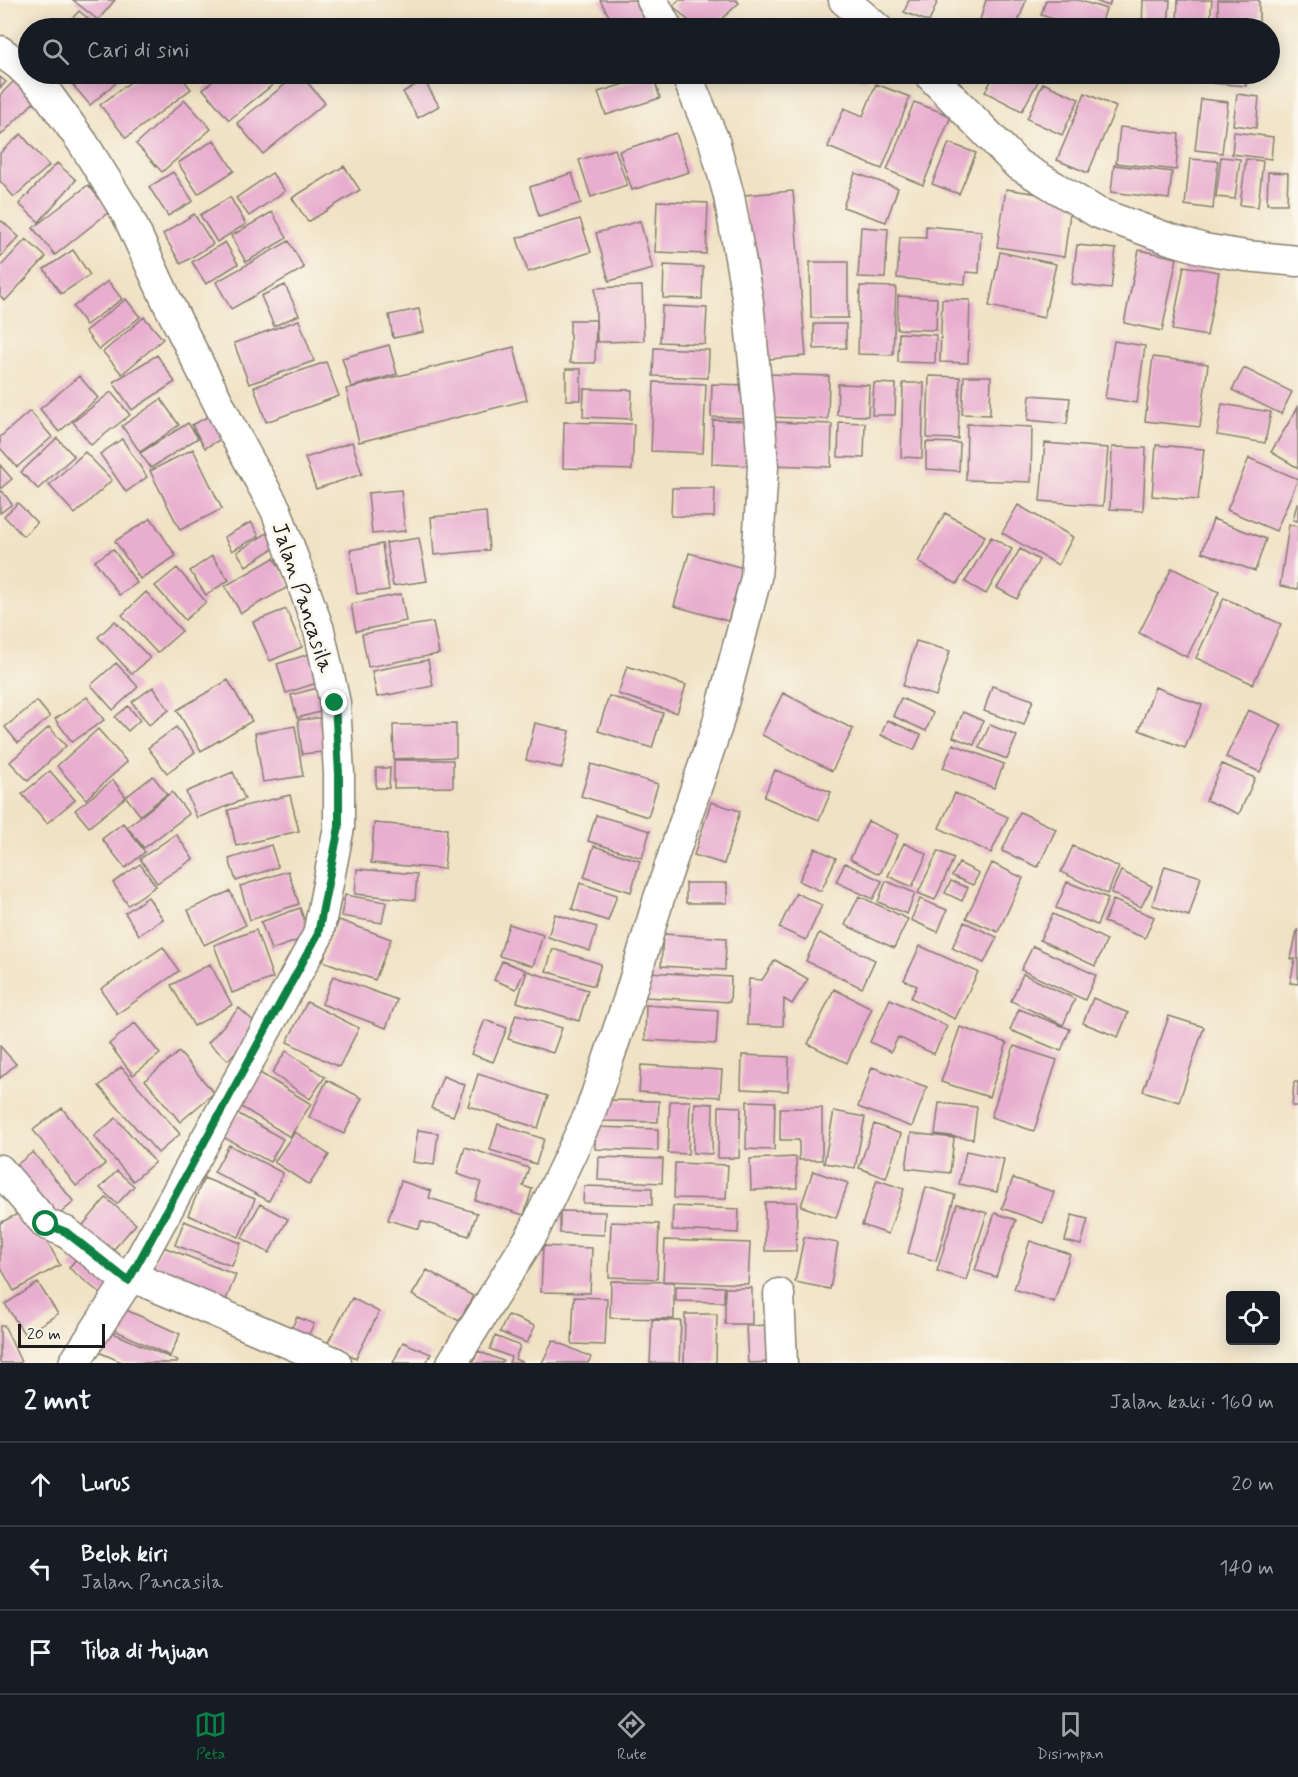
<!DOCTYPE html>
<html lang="id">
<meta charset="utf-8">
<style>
:root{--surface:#171b24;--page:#20242c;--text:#f1f3f6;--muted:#9ea1a6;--line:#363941;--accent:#0b8043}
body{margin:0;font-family:Mynerve,sans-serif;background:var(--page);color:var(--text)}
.controls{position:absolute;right:18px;bottom:18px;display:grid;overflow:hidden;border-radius:6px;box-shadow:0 3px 15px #0003}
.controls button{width:54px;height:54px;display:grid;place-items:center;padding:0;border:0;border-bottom:2px solid var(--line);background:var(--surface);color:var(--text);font:30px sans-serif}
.scale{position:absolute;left:18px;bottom:15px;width:87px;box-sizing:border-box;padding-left:6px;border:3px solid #1c1c1c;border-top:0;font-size:16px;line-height:21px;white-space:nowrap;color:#1c1c1c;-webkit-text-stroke:4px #fbf7ec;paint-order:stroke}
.stop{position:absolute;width:18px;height:18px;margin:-14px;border:4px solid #0b8043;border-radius:50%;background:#fff}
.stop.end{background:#0b8043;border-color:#fff;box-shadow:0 2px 6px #0008}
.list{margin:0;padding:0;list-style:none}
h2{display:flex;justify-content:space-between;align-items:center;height:78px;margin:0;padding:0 24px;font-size:26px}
h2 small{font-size:20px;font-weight:400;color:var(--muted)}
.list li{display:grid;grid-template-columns:39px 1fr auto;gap:18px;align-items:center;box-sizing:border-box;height:84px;padding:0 24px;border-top:2px solid var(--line)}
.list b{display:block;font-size:22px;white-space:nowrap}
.list p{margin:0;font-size:20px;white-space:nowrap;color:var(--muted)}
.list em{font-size:20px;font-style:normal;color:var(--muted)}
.icon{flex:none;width:33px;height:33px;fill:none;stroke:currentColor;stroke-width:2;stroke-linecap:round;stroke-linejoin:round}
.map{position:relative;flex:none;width:1298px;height:1363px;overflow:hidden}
.search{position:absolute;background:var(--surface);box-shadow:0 3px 15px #0003;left:18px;right:18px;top:18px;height:66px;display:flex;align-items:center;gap:15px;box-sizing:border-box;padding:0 21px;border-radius:33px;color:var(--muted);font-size:22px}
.sheet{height:330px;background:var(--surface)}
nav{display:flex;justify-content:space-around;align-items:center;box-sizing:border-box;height:84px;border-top:2px solid var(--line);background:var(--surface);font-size:16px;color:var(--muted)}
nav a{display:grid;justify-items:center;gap:3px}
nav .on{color:var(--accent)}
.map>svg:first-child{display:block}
.building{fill:#e8adcf}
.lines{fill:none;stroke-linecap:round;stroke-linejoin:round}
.street-casing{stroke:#867f70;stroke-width:33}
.street{stroke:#fff;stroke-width:30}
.route{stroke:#0b8043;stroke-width:8}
.labels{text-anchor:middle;stroke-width:6;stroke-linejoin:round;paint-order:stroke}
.street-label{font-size:22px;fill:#1c1c1c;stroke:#fbf7ec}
</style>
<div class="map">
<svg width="1298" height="1363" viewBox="0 0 1298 1363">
<rect width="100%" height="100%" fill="#fbf7ec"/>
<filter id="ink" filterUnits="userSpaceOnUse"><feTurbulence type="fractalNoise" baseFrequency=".0167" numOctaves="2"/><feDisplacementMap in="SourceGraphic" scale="12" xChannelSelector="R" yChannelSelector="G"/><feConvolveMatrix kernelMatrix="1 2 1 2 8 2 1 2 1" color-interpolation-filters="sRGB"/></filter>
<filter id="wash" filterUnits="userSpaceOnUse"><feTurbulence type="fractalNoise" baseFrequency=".008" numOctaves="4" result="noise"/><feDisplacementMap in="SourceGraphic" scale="24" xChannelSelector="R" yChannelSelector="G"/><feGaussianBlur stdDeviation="1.35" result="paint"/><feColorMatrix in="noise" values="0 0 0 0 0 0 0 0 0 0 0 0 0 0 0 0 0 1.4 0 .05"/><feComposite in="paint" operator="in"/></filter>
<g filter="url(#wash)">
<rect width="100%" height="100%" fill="#f0e2c5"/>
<g id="blocks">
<!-- building -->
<path class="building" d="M73 0H115L98 20Z
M600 0H641L652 20 637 28H616Z
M679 0H736L739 3 712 28H696L673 6Z
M909 0H938L929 22 904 12Z
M986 0H1026L1016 28H996L979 23Z
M1046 0H1078L1106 9 1100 28H1080L1041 15Z
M1093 0H1111L1109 6Z
M1143 0H1170L1168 28H1142Z
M1178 0H1212L1210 23 1177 21Z
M1218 0H1259V28H1218Z
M79 11 99 28H63Z
M1041 22 1055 28H1038Z
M1185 25 1205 27V28H1185Z
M21 74 42 94 0 136V95Z
M72 74H126L90 105 67 78Z
M141 74H179L191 89 126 138 100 105Z
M222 74H278L281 78 229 120 203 89Z
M298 74H300L325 103 263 154 237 123Z
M849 74H867L864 80Z
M995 74H1042L1022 111 985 92Z
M1214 74H1247L1246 86 1213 83Z
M653 75 660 98 606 115 598 92Z
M0 77 6 82 0 88Z
M424 80 439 106 418 118 403 92Z
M1043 83 1079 99 1062 135 1027 119Z
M876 84 910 97 882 169 828 147 844 108 863 116Z
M1085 93 1116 107 1088 173 1057 160Z
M1237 94 1259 97 1256 128 1233 125Z
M1201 99 1228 102 1222 153 1195 150Z
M185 100 211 129 162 172 136 144Z
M914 102 951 116 923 185 887 170Z
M1120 127 1179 134 1176 170 1116 163Z
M1234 132 1273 137 1271 159 1232 154Z
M676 133 689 172 632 190 619 151Z
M21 134 49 166 14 197 0 181V153Z
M214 140 234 171 198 194 178 163Z
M949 143 976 153 959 194 932 184Z
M615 149 627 185 591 197 579 160Z
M1221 157 1240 159 1235 199 1216 197Z
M1190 159 1218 161 1213 209 1185 205Z
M1246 159 1263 161 1258 207 1240 205Z
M57 163 76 180 39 222 19 204Z
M1114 165 1172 172 1169 199 1111 192Z
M344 166 360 190 308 222 292 198Z
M173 172 193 201 168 216 149 187Z
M1268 172 1288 173 1287 204H1267Z
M272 173 285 191 249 216 236 198Z
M572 173 581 203 539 216 530 187Z
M855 173 898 188 886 222 843 207Z
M88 185 110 211 55 255 33 228Z
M1006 189 1072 199 1064 257 997 247Z
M793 191 806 356 756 360 744 195Z
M230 197 246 224 217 242 200 215Z
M657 201 708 203 706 254 655 252Z
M272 212 287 238 246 262 231 236Z
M194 214 213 244 181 264 163 234Z
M580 219 591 252 528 272 517 238Z
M2 221 19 237 0 257V223Z
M640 221 653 269 609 281 596 233Z
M926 226 981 231 979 273 966 272 965 284 897 278 900 237 926 238Z
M861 227 888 229 885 278 858 277Z
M26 239 46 257 5 301 0 296V267Z
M289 241 304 268 231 309 216 282Z
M225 242 238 264 206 284 192 262Z
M1077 245 1116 249 1111 289 1072 284Z
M73 250 90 275 61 294 44 269Z
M1139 250 1177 258 1162 331 1124 323Z
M1000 252 1056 264 1044 318 989 306Z
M810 262H848V318H811Z
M664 265 703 267 702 299 663 298Z
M1184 266 1219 272 1207 336 1172 330Z
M108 281 122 299 86 325 73 307Z
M285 285 299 315 274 326 261 296Z
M642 286 644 341 597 342 595 288Z
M860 286 896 287 893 355 858 354Z
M898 296 937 298 936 330 897 329Z
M126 299 140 317 99 350 85 331Z
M942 299 970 300 968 363 940 362Z
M662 306 707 308 705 344 660 342Z
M419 309 424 332 393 338 389 315Z
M144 317 163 339 122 374 103 352Z
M299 320 314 361 249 384 234 343Z
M570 320H596L595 363H570Z
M814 324H846V348L814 349Z
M899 333 936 335 935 363 898 362Z
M1114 341 1145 346 1137 403 1105 398Z
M389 345 397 374 351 387 342 358Z
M514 347 527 400 359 442 346 389Z
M654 348 709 350 708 378 653 376Z
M157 355 175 382 132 410 113 382Z
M1153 357 1208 364 1200 427 1145 421Z
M326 362 339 396 266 422 254 387Z
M1244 368 1292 392 1281 414 1232 390Z
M566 369H581V400H566Z
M768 374 829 376 828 419 766 417Z
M79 376 98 398 59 432 40 409Z
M929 376 960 377 958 439 927 438Z
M964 376H991L990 415 962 414Z
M654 382 706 384 703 453 651 451Z
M874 383 896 384 895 415H872Z
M903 383H924L922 458 901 457Z
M712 384 747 385 746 418 711 417Z
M838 384 869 385 868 416 837 415Z
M584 389 632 390 631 419 583 417Z
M111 392 130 415 91 445 73 422Z
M1030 395 1070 398 1067 424 1028 420Z
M161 399 179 425 140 452 122 426Z
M1222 404 1271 412 1265 443 1217 435Z
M1298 407V468L1271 452Z
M30 411 52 437 17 467 0 448V437Z
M213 414 225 437 205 448 192 425Z
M713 420 754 421 753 466 712 464Z
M564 422 634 424 632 470 563 468Z
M773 422 832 424 831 467 771 465Z
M839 422 865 423 864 458 838 457Z
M188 423 198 438 151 468 140 453Z
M967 424 1032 427 1031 482 966 480Z
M57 438 74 456 38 489 21 472Z
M122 439 147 477 126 492 100 454Z
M352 442 362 474 316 489 305 458Z
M926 442 960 443 959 471 926 469Z
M1045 443 1108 448 1103 506 1040 501Z
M1156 445 1204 449 1198 500 1152 496Z
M1112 447 1146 448 1143 511 1110 509Z
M193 449 222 509 180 530 150 471Z
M85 452 112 480 75 514 49 485Z
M1249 458 1298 479 1276 531 1227 510Z
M0 465 12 479 0 489Z
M672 488H715L714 517 671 516Z
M401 490 405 531 372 534 368 493Z
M2 491 12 504 0 513V492Z
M18 503 37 523 23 536 4 516Z
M1297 503H1298V521L1293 520Z
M1018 505 1073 537 1058 565 1002 533Z
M486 512 489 550 434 555 431 517Z
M945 513 985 536 957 584 918 562Z
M151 518 176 556 140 579 115 541Z
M1213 519 1266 539 1255 571 1202 552Z
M251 522 259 536 232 551 224 537Z
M1289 525 1298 526V589L1280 586Z
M267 533 276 547 246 566 237 552Z
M991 537 1012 549 986 594 965 582Z
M419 538 427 581 393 586 386 543Z
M382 544 389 590 357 594 350 550Z
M113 549 137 583 119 595 95 561Z
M1020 549 1039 560 1017 599 997 588Z
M689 553 743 568 728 621 674 606Z
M212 556 229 580 206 595 190 571Z
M274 558 290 586 241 613 225 586Z
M177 568 206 602 185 620 155 586Z
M1172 568 1219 592 1187 657 1139 633Z
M146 592 182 631 157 653 122 615Z
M401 594 406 621 356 631 351 604Z
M1224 598 1281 624 1253 684 1196 658Z
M286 609 302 647 270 661 253 622Z
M115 621 150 658 132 674 98 637Z
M433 622 439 654 368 667 362 634Z
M916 641 950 651 936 696 903 686Z
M316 652 326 680 286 693 277 664Z
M428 660 433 686 377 697 372 671Z
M116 663 138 687 113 710 91 685Z
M627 666 686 685 677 713 618 694Z
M228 680 252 721 201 751 177 710Z
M325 686 331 709 297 718 291 695Z
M992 686 1033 700 1024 725 984 711Z
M153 687 169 710 149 725 132 702Z
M1155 687 1202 705 1185 748 1139 730Z
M783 693 853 729 832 771 762 735Z
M609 696 663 713 652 748 598 731Z
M87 697 104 720 72 742 55 719Z
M901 698 933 713 926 731 893 716Z
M37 701 50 717 18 743 5 727Z
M128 706 140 720 128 731 115 717Z
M1248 710 1282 725 1260 772 1226 757Z
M963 712 983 721 974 745 953 737Z
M327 717 332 751 302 754 298 720Z
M887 720 921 735 914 750 881 735Z
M535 723 570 731 562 768 526 760Z
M456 724V757L394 759 393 725Z
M990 725 1017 736 1007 759 979 748Z
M295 726 303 776 263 782 255 733Z
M49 727 66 746 28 781 10 762Z
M176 727 195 752 167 773 148 748Z
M98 729 127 762 86 799 57 766Z
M953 744 1004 764 994 788 943 768Z
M394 760H453V787L394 788Z
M591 764 658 784 648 817 581 796Z
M1222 764 1255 778 1239 814 1206 800Z
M376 768H390L389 788H376Z
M775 770 831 792 819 820 764 797Z
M50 771 75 800 47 823 22 794Z
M233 772 245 799 197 818 186 792Z
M153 776 167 794 140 815 126 797Z
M113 780 126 797 89 827 75 810Z
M172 792 189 814 144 848 127 827Z
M955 793 1008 817 991 853 939 828Z
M290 795 299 831 236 846 228 810Z
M711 802 740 811 724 864 694 855Z
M1020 812 1056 829 1038 867 1002 851Z
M596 815 650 831 642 858 588 841Z
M868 821 898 835 880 874 850 859Z
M123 823 145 852 125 868 102 839Z
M374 823 447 829 444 869 371 863Z
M176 834 193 859 157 883 140 859Z
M904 843 927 854 912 887 888 876Z
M271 845 278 867 236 881 229 859Z
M594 846 640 861 631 892 584 877Z
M1073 846 1119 867 1107 894 1061 872Z
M815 848 836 858 821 891 799 881Z
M938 851 954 858 935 900 918 893Z
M845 863 882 881 873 899 836 882Z
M959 863 979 873 973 885 952 876Z
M992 863 1023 878 998 932 966 918Z
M140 864 156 886 128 905 113 883Z
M1165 866 1201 877 1189 916 1152 905Z
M357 869 417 874 415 900 355 894Z
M288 871 299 904 250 920 240 886Z
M1121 871 1152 886 1141 907 1111 893Z
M886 881 915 893 907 914 878 902Z
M951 881 968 888 962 901 945 893Z
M1067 882 1108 898 1097 925 1056 908Z
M580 883 617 895 608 921 572 909Z
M686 883H727V903H686Z
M230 891 246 925 204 945 188 910Z
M796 893 822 905 806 940 779 928Z
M345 895 386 902 382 923 341 916Z
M859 896 908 919 894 948 845 925Z
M148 897 163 919 139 935 125 913Z
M920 899 947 910 938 932 911 920Z
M1113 900 1154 917 1145 938 1104 922Z
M300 908 310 936 271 950 261 922Z
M555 914 597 927 590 951 548 937Z
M1053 914 1107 940 1095 966 1040 940Z
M339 920 391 939 375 980 323 961Z
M964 922 997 937 984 963 952 948Z
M509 924 543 935 533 966 499 956Z
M256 930 273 978 232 993 214 945Z
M1297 930H1298V984L1290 983 1295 959H1291Z
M819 933 875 960 862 988 806 961Z
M663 934 726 938 725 970 661 966Z
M920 946 978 972 955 1019 911 998 917 986 904 980Z
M1033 946 1096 975 1085 1000 1021 970Z
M163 947 179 971 117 1014 101 989Z
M553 949 601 964 594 986 546 971Z
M775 960 808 979 792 1004 784 999 783 1026 747 1025 749 979 762 980Z
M502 961 525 970 516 989 494 980Z
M210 964 232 1005 194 1026 171 985Z
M527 971 588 990 579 1021 517 1002Z
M648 972 731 977 730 1002 646 997Z
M1023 974 1075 999 1063 1025 1011 1001Z
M333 976 397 1000 386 1028 322 1004Z
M834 989 872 1008 847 1063 808 1044Z
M1093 998 1128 1013 1118 1037 1083 1023Z
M890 999 947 1026 934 1054 898 1037 891 1052 870 1042Z
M307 1002 359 1028 339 1067 287 1042Z
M646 1005 718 1010 716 1044 645 1040Z
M239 1008 259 1026 228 1060 208 1043Z
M1019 1009 1070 1029 1061 1051 1010 1030Z
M516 1014 562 1028 553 1053 508 1039Z
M1169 1016 1204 1027 1179 1102 1143 1091Z
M485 1020 507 1028 493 1062 471 1054Z
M135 1023 160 1054 133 1075 109 1044Z
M960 1027 1007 1043 989 1097 941 1082Z
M0 1046 16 1064 0 1078Z
M1014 1046 1057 1060 1034 1131 991 1117Z
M286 1051 325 1077 310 1099 272 1073Z
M179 1052 214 1093 180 1122 145 1080Z
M742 1055 789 1057 788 1091 741 1089Z
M641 1065 722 1070 720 1097 639 1092Z
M121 1067 180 1134 158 1153 99 1086Z
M872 1067 927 1087 912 1127 858 1107Z
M260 1073 311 1104 290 1137 240 1106Z
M478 1074 548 1096 538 1128 468 1106Z
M443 1076 465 1085 453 1116 431 1108Z
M327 1080 362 1098 344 1134 309 1117Z
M1294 1082H1298V1106H1292Z
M605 1100 659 1101 658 1122 604 1121Z
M670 1101H690L688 1154 668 1153Z
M747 1101 775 1102 774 1150 746 1149Z
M695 1103 713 1104 712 1154 693 1153Z
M939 1103 977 1107 973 1139 935 1134Z
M719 1106 741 1107 739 1158H718Z
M62 1108 105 1164 76 1186 33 1130Z
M780 1108H822V1160H799V1140H780Z
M834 1111 865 1117 855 1168 824 1163Z
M237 1113 283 1139 270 1162 223 1137Z
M116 1118 155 1162 133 1181 94 1136Z
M498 1124 544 1139 536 1164 490 1150Z
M874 1124 901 1134 886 1178 859 1168Z
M595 1127 658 1129V1151L595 1149Z
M418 1130 438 1133 434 1165 413 1162Z
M295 1132 329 1155 309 1185 274 1162Z
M911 1133 954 1138 950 1173 906 1168Z
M229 1145 283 1173 269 1201 214 1172Z
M465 1147 529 1168 523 1186 532 1189 524 1215 475 1200 481 1182 457 1174Z
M966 1151 1004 1159 997 1192 959 1184Z
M33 1152 74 1202 51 1221 10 1170Z
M599 1157 663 1159 662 1183 598 1180Z
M796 1157 797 1188 751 1190 750 1159Z
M675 1163 728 1165 726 1199 674 1198Z
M117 1171 134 1186 117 1204 100 1188Z
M813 1171 848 1183 836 1218 801 1206Z
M204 1178 255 1199 239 1237 188 1215Z
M1013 1178 1054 1192 1043 1223 1002 1208Z
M877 1180 904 1189 888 1234 862 1225Z
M401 1181 431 1191 429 1198 477 1213 469 1236 421 1221 419 1229 388 1220Z
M584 1186 652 1188V1205L583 1203Z
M926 1187 955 1195 936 1261 908 1253Z
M106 1198 136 1224 107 1257 77 1232Z
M765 1202H797L796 1251H765Z
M260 1204 288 1219 269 1253 242 1238Z
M957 1204 987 1213 966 1280 937 1271Z
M673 1206 739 1209 738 1233 672 1230Z
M29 1208 60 1265 14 1291 0 1266V1223Z
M560 1211 605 1212 604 1235 560 1233Z
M995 1213 1016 1220 996 1277 975 1270Z
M1072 1215 1088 1219 1081 1245 1065 1241Z
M184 1221 241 1243 232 1266 175 1245Z
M611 1222 659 1224 657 1279 609 1277Z
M804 1237 838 1243 830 1289 795 1282Z
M665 1240 750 1243 748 1284 663 1281Z
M1030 1241 1070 1254 1054 1302 1014 1289Z
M161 1246 236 1275 225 1302 150 1273Z
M543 1246 592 1248 590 1293 541 1292Z
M82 1251 120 1282 107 1299 69 1268Z
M427 1270 473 1296 459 1321 412 1295Z
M611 1281 674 1282V1319L610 1318Z
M38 1283 58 1314 25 1335 5 1304Z
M676 1286 724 1287V1302L676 1301Z
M725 1288H752V1324H725Z
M574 1297 607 1298 605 1345 572 1344Z
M352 1298 379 1312 356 1358 327 1344Z
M124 1309 180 1334 170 1356 114 1330Z
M685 1314H717L716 1363H684Z
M508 1315 535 1326 527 1343 500 1332Z
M297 1317 314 1324 304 1343 288 1336Z
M652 1320 681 1321 679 1363H650Z
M4 1325 21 1362 20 1363H0V1326Z
M774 1325 776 1362 748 1363 746 1326Z
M104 1329 178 1361 177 1363H124L94 1350Z
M495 1336 520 1346 515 1359 524 1363H509L511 1357 490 1349Z
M553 1340 591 1357 588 1363H542Z
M403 1342 431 1354 426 1363H393Z
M478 1351 503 1361 502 1363H473Z"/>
</g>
</g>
<g filter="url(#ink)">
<use href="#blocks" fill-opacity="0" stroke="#867f70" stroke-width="1.5"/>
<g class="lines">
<!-- street casing -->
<g class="street-casing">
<path id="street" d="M652 0 667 28
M844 0 877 28
M0 51 19 65 44 89 83 143 127 214 168 303 230 426 276 510 319 630 335 703 339 774V827L318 935 131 1276 74 1363
M929 74 1017 164 1098 213 1167 238 1204 249 1246 256 1298 261
M0 1170 46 1224 66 1232 127 1281
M131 1276 336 1363
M779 1294 782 1363
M452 1363 533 1233 590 1113 628 1001 659 898 717 726 756 578 763 467 760 424 748 302 729 196 714 141 686 74"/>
</g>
<!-- street -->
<use href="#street" class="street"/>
</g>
</g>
<g class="lines" filter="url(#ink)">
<!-- route -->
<path class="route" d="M46 1224 66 1232 128 1281 131 1276 318 934 339 827V774L335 703"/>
</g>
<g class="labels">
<!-- street labels -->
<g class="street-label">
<text transform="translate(304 597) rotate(72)" y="8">Jalan Pancasila</text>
</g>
</g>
</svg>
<div class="controls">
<button><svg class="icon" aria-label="locate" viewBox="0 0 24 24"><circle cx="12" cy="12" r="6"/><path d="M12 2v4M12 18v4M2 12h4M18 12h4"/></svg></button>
</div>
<div class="scale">20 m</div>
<div class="stop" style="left:46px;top:1224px"></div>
<div class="stop end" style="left:335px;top:703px"></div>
<div class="search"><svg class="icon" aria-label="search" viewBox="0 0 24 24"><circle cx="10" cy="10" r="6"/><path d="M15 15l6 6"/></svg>Cari di sini</div>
</div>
<section class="sheet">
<h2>2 mnt<small>Jalan kaki · 160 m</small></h2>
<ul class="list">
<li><svg class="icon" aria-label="ahead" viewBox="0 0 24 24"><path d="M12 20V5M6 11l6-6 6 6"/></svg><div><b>Lurus</b></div><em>20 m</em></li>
<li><svg class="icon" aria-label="left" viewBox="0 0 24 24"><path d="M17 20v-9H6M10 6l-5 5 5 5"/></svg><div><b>Belok kiri</b><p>Jalan Pancasila</p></div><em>140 m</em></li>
<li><svg class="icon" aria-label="arrive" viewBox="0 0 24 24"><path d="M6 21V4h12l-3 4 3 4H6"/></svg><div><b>Tiba di tujuan</b></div></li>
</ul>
</section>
<nav>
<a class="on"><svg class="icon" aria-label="map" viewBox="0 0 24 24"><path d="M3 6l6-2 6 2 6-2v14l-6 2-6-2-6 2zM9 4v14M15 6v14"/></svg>Peta</a>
<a><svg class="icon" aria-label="directions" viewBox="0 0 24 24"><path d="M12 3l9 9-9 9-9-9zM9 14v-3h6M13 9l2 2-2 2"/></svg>Rute</a>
<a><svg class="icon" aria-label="saved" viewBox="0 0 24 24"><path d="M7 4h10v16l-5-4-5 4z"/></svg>Disimpan</a>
</nav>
